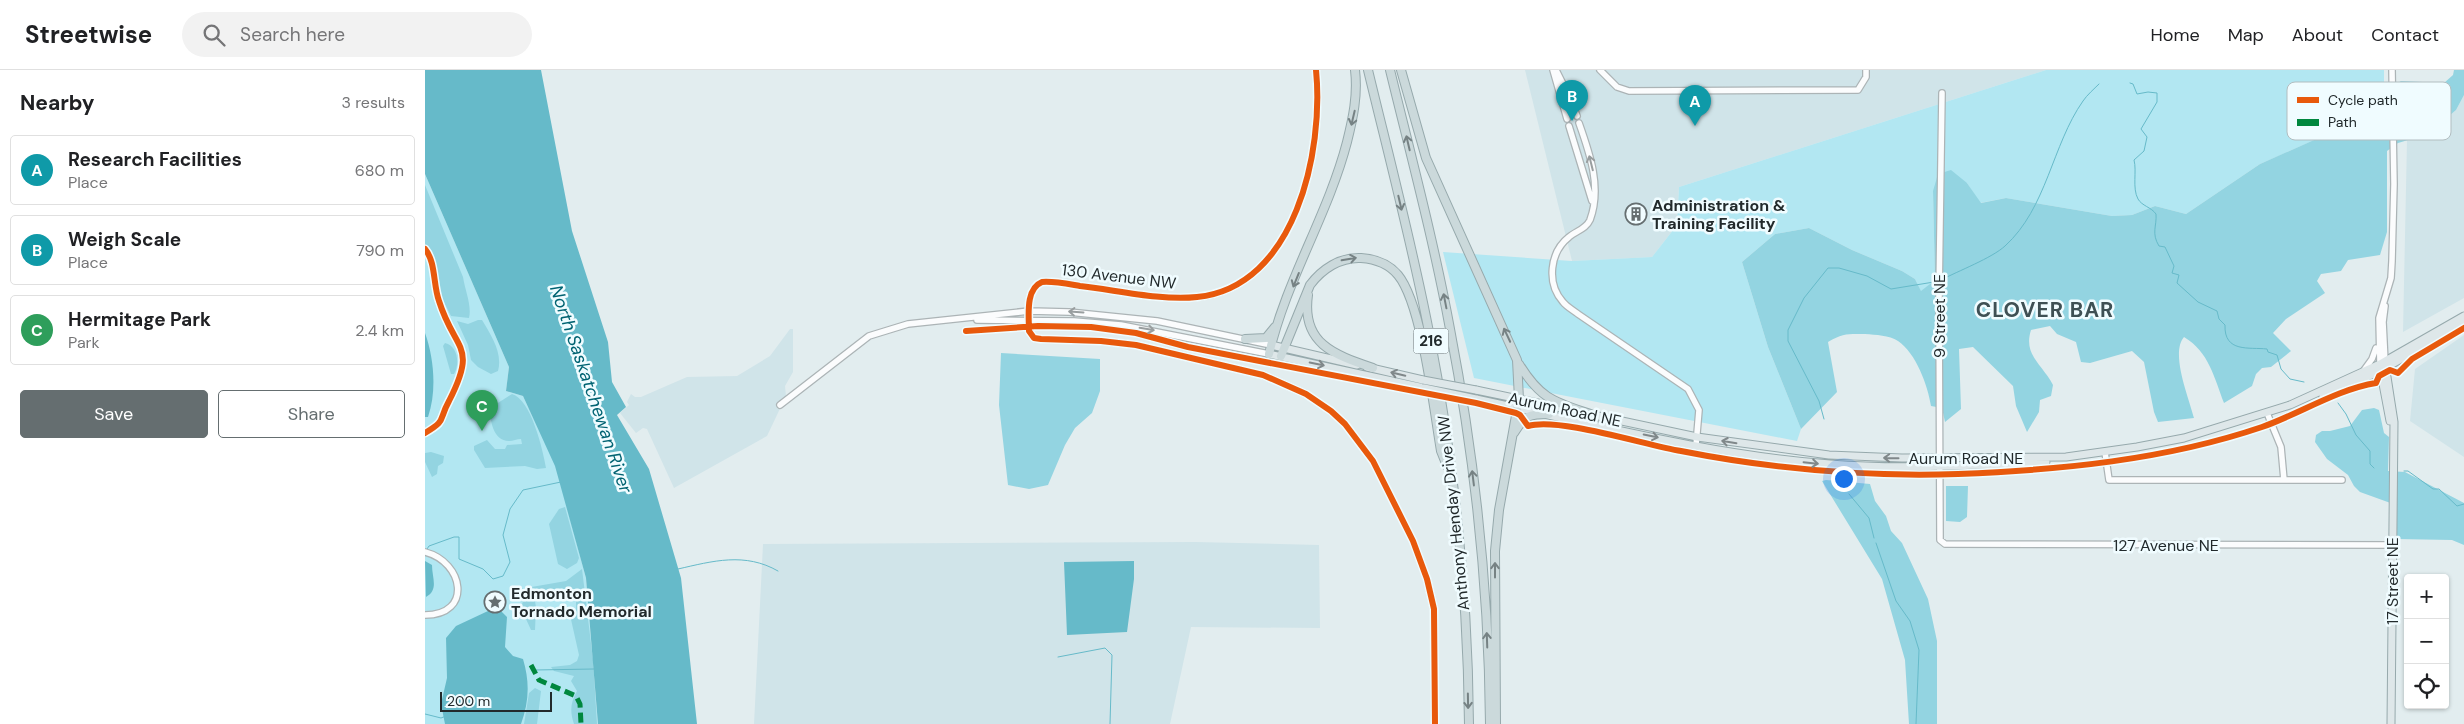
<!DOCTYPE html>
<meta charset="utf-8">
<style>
:root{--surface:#fff;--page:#f2f2f2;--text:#202124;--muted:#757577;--line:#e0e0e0;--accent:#656e70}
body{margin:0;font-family:"DM Sans",sans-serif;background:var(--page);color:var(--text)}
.controls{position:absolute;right:15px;bottom:15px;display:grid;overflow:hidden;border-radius:5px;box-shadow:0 1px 4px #0004}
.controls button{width:45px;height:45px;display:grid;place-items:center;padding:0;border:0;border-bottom:1px solid var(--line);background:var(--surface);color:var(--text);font:25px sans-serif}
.scale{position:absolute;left:15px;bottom:12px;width:112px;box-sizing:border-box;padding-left:5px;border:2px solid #222a2c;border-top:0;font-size:14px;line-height:18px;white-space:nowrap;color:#222a2c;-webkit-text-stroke:4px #f0fcff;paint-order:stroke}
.you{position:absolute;left:1418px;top:408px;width:18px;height:18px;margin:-12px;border:4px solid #fff;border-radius:50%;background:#1a73e8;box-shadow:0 0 0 8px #1a73e833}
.badge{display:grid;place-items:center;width:32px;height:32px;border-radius:50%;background:var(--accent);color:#fff;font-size:16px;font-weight:700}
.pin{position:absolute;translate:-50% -41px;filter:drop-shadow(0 1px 2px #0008)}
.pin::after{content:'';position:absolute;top:26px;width:18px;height:15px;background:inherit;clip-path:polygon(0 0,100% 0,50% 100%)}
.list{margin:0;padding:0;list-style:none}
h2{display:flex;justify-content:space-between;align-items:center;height:65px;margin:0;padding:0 20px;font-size:21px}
h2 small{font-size:16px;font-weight:400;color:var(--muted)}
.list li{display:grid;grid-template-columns:32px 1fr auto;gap:15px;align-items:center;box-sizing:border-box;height:70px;margin:0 10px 10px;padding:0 10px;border:1px solid var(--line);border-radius:5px}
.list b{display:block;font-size:19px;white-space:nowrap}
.list p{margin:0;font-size:16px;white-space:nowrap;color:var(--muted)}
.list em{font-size:16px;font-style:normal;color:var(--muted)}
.actions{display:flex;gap:10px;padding:15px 20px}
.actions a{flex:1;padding:11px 0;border:1px solid var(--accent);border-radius:5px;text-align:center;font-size:18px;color:var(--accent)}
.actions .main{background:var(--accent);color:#fff}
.icon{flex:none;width:28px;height:28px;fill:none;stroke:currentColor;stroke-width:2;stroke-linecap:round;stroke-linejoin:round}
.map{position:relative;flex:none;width:2039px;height:654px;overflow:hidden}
header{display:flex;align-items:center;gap:30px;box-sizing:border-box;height:70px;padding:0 25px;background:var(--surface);border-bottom:1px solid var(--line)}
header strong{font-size:24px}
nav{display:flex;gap:28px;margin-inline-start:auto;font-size:18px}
.search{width:350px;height:45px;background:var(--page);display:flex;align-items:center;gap:12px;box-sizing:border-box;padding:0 18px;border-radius:28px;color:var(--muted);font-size:19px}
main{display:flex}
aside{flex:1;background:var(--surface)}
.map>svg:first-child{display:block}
.built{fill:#d0e4e9}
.green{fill:#b2e7f2}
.forest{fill:#93d4e1}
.water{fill:#66bac9}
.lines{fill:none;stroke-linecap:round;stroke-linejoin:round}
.stream{stroke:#66bac9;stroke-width:1}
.minor-casing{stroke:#acb4b6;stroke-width:8}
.major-casing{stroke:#96a9ac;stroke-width:9}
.highway-casing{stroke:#96a9ac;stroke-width:10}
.minor{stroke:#fbfcfd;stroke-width:5.5}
.major{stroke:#dee7e9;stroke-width:7}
.highway{stroke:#cbd9db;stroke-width:8}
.major-bridge-casing{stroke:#96a9ac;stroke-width:9;stroke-linecap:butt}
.major-bridge{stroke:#dee7e9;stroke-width:7}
.quiet{stroke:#00873e;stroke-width:5;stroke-dasharray:10 5;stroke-linecap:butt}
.cycleway-casing{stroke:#f0fcff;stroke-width:9}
.cycleway{stroke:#e8590c;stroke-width:6}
.oneway{stroke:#768284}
.oneway2{stroke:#999e9f}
.oneway3{stroke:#80888a}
.labels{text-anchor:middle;stroke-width:5;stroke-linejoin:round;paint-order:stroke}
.shield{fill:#f0fcff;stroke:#60696b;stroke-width:1}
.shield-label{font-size:15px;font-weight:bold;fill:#222a2c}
.poi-label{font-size:16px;font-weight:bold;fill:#222a2c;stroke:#f0fcff;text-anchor:start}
.street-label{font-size:16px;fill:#222a2c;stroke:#f0fcff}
.water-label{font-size:18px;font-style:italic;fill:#006372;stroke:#f0fcff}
.district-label{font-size:21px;font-weight:bold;letter-spacing:1px;fill:#3e5054;stroke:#f0fcff}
.key{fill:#f0fcff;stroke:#b2bdc0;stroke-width:1}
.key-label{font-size:14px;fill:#222a2c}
</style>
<header>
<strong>Streetwise</strong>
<div class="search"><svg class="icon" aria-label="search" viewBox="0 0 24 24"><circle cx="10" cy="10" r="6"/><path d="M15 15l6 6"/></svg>Search here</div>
<nav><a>Home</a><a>Map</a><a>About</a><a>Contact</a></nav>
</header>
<main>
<aside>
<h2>Nearby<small>3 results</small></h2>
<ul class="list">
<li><span class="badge" style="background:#0f9aa8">A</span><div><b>Research Facilities</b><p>Place</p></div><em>680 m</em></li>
<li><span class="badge" style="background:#0f9aa8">B</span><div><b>Weigh Scale</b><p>Place</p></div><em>790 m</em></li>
<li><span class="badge" style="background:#2e9e5b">C</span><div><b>Hermitage Park</b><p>Park</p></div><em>2.4 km</em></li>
</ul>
<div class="actions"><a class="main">Save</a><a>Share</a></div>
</aside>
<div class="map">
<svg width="2039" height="654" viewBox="0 0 2039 654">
<rect width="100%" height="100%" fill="#e2edef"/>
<!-- built -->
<path class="built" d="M1100 0H1621L1254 117 1252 155 1227 187 1147 191Z
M2039 25V228L1978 262 1982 70 2003 64 2031 40Z
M365 259H368V302L360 316 361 326 342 366 249 418 222 359 218 358 211 363 195 343 204 335 202 332 206 324 210 327H216L262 307 312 306 345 286Z
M2039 265V387L1985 351 1990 299Z
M770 472 894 475 895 558 766 557 745 654H329L338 474Z"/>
<!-- green -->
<path class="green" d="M1621 0H1959V21L1927 30 1917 58 1835 94 1761 144 1730 136 1707 145 1687 146 1581 128 1555 133 1542 113 1508 121 1510 210 1496 222 1490 209 1477 201 1427 180 1384 158 1350 164 1317 192 1343 277 1376 359 1372 371 1049 308 1018 182 1147 191 1227 187 1252 155 1254 117Z
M0 104 84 297 81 321 98 326 131 396 161 508 173 654H0Z"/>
<!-- forest -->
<path class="forest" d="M2029 0H2039V25L2031 40 2003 64 1973 73 1962 81V162L1955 185 1923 190 1916 201 1896 204 1892 211 1900 223 1861 249 1848 263 1866 281 1846 297 1837 298 1831 304 1827 316 1799 333C1789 307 1784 282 1759 267 1745 283 1764 328 1769 348L1733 352 1729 342 1719 292 1707 281 1665 293 1656 292 1651 272 1632 264 1625 256 1606 260C1598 285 1617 294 1628 315L1626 326 1615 330 1614 342 1602 362 1591 336 1588 316 1548 277 1534 279 1536 339 1520 352 1517 338 1506 336C1503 316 1491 283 1473 271 1464 265 1451 265 1440 264 1423 264 1418 263 1403 272L1412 322 1376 359 1343 277 1317 192 1350 164 1384 158 1427 180 1477 201 1490 209 1496 221 1510 210 1508 121 1513 104 1526 100 1542 113 1556 133 1581 128 1687 146 1707 145 1730 136 1761 144 1835 94 1916 58 1927 30 1959 21 1976 11 2019 13 2028 5Z
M0 115 38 207C40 220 47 236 44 248L26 246 12 218 8 186 0 177Z
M53 250H57C66 265 78 283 73 301L66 304 53 297 46 290 43 275 32 251 43 254Z
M20 273C33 276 35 294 29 304H26L18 276Z
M576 283 675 289V321L667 343 650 358 640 375 623 415 604 419 583 415 574 335Z
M87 324C106 329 118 380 121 398L112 399 100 396 60 398 49 380V376L62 370 70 379H80L82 375 97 374 96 369C92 369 88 371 84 371 68 371 65 350 65 338Z
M1949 338 1954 340 1959 363 1964 367 1963 401 1980 402 2039 433V475L2027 470 1971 469V435L1935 422 1929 416 1923 405 1902 389 1890 372 1891 365 1897 361H1905L1925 356 1937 340Z
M6 382 19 386 18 393 13 396 12 404 7 407 0 392V383Z
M1401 410 1445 414 1450 431 1461 446 1466 461 1477 473 1503 529 1512 571V654H1484L1480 590 1457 509 1397 411Z
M1521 416H1543L1542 447 1535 452 1521 451Z
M140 437 154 488 152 493 142 499 133 494 124 454 134 439Z
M157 499 168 590 172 654H149C145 642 145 633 152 621L146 611 149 606 129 601 126 597 145 595 152 591 154 585 145 545 151 539V532L147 525 139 530 126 526H109L111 537 110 560H106L96 538 100 524 95 521V519L141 511Z
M110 618 116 621 112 654H99L104 623Z"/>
<!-- water -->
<path class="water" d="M0 0H116L147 161 183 272 187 312 201 337 192 345 224 399 256 508 272 654H173L161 508 130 396 98 326 81 321 84 297 0 104Z
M0 263C9 288 12 321 3 347H0Z
M0 491 7 495C7 508 14 520 1 527Z
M709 491V509L702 562 642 565 639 492Z
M63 541H76L82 547 80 577 88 586 98 589C105 612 104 632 96 654H20L16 634 22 608 21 568 31 556Z"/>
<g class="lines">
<!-- stream -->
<path class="stream" d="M1705 13 1708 14 1712 24 1723 22 1732 23V32L1716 59 1722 67 1719 81 1709 90C1712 101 1707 118 1713 129 1717 136 1726 137 1731 144 1732 156 1726 163 1734 176L1740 177 1749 196 1747 203 1754 205 1752 213 1773 232 1792 241 1794 249 1800 255C1799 283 1824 277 1842 279L1843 282 1852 285 1856 299 1865 309 1879 312
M1516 210C1533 201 1567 188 1580 176 1622 138 1627 75 1658 31 1662 25 1669 19 1674 14
M1913 333 1921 344 1931 365 1945 381V394L1949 398
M1399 349 1394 331 1363 271V260L1379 228 1403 198H1414L1442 206 1466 219 1509 212
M1979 401H1983L2008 419H2014L2032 436 2039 434
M1424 424 1444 448 1449 468
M1451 473 1471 531 1485 551 1494 580 1491 654
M2 479 4 476 29 467H34V489L58 499 68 509 78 506 85 492 78 465 85 439 98 420 136 412
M253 499C288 491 320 482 353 501
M633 587 680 578 687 585 685 654
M110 600 169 599
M0 644 16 648 21 646"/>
<!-- minor casing -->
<g class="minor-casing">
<path id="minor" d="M891 0C899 80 871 217 772 227 736 231 691 220 655 216 643 214 629 211 617 212 600 219 604 246 604 261L609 268 616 269 676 271 711 275 838 305 881 324 906 341 920 354 948 391 988 471 1002 509 1009 539 1010 654
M1128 0 1142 49
M1131 0 1145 28 1152 46
M1175 0 1192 17 1204 21 1433 20 1441 7V0
M1517 23 1514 224 1515 470 1520 474 1968 475
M1154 53C1165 84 1177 118 1165 150 1161 159 1151 161 1144 167 1125 182 1121 213 1138 232 1142 237 1148 240 1153 244L1263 319 1274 340 1271 375
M1144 56 1167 131
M552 250 649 251 696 255 844 284
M1960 292 1958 252 1960 236
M1955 294 1954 248 1966 208 1967 191 1969 114 1967 0
M1939 300 1947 289 1951 278
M355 335 444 266 483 254 604 241 644 242 732 251 846 275
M1842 343 1856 377 1859 410
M1680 382 1684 410H1917
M0 482C39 492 48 545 0 545"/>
</g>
<!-- major casing -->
<g class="major-casing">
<path id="major" d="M846 275 932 295
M844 284 999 318
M1960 294 1969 352 1966 654
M942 297 998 310
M1955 298 1965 351
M1051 320 1146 340
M1898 327 1955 301 2039 253
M1051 329C1168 354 1286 385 1405 394 1478 400 1549 395 1621 392
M1164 344 1272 367 1404 385 1477 388 1641 387 1712 377 1759 368 1865 335 1955 294 2039 246"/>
</g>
<!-- highway casing -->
<g class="highway-casing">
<path id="highway" d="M943 0C964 87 987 174 1004 262 1029 391 1043 523 1044 654
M965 0C986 86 1009 172 1025 259 1050 389 1064 521 1065 654
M976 0 1001 88 1092 290 1094 329 1074 440 1070 481 1071 654
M883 225C876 274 910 285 948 298
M820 269 841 268 850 257
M844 284C861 210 903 145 922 72 928 48 933 25 930 0
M856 286 885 215C897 199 915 187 936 188 950 189 964 194 973 205 997 234 1009 340 1016 381L1022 396
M1094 294C1116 330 1130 332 1168 345
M1089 363C1100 345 1104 344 1124 344"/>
</g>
<!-- minor -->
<use href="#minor" class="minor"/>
<!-- major -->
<use href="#major" class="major"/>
<!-- highway -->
<use href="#highway" class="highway"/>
<!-- major-bridge casing -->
<g class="major-bridge-casing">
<path id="major-bridge" d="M998 310 1051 320
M999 318 1051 329"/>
</g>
<!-- major-bridge -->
<use href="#major-bridge" class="major-bridge"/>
<!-- quiet -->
<path class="quiet" d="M106 595 114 610 151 626 155 634 156 654"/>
<!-- cycleway casing -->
<g class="cycleway-casing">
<path id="cycleway" d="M891 0C899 80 871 217 772 227 736 231 691 220 655 216 643 214 629 211 617 212 600 219 604 246 604 261L609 268 616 269 676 271 711 275 838 305 881 324 906 341 920 354 948 391 988 471 1002 509 1009 539 1010 654
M0 179C11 192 8 215 14 231 30 282 53 274 24 331 13 351 22 350 0 363
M541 261 613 256 666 257 711 263 763 277 1051 333 1091 343 1095 345 1103 356C1134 347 1220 375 1256 381 1347 399 1441 407 1533 404 1635 400 1740 390 1837 357 1874 344 1913 319 1951 313L1954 306 1965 300 1973 303 1987 289 2039 258"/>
</g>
<!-- cycleway -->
<use href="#cycleway" class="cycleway"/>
</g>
<!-- one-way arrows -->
<defs><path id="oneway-shaft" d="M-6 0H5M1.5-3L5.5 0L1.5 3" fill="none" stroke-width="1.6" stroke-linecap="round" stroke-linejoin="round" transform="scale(1.25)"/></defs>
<g class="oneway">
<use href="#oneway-shaft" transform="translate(928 48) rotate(103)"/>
<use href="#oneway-shaft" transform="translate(983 73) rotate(-103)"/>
<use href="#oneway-shaft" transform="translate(975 133) rotate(77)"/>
<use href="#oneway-shaft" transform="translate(924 189) rotate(-10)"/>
<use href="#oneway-shaft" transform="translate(871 210) rotate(112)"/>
<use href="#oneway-shaft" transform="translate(1020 231) rotate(-101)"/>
<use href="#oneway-shaft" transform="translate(1082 265) rotate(-115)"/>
<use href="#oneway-shaft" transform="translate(1048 408) rotate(-97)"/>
<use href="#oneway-shaft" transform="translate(1070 500) rotate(-90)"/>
<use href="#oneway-shaft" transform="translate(1062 570) rotate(-92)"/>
<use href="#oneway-shaft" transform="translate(1043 631) rotate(89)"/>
</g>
<g class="oneway2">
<use href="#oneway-shaft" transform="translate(1166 93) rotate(-104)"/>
<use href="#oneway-shaft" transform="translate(651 242) rotate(-176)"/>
<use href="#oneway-shaft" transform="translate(722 259) rotate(9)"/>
</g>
<g class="oneway3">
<use href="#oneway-shaft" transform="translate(892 294) rotate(12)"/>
<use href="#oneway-shaft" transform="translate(973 304) rotate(-167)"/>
<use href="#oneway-shaft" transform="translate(1226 366) rotate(12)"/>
<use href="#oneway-shaft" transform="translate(1304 372) rotate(-171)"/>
<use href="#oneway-shaft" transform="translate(1466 388) rotate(-179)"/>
<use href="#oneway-shaft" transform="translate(1386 393) rotate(6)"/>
</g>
<!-- icons -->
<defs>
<g id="building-ring" transform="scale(1.125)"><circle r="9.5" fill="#f0fcff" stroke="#656e70" stroke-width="1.5"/><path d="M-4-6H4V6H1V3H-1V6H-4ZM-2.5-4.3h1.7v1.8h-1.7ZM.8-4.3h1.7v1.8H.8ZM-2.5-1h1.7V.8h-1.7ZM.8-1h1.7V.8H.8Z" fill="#656e70"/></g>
<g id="sight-ring" transform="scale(1.125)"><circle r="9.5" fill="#f0fcff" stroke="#656e70" stroke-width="1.5"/><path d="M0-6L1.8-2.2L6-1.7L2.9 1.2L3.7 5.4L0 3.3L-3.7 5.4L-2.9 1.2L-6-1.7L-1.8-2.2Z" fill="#656e70"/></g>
</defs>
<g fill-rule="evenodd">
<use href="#building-ring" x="1211" y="144"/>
<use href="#sight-ring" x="70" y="532"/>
</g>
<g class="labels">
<!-- shield labels -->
<rect class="shield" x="988.5" y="258.5" width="35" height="25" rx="4"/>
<g class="shield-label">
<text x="1006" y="276">216</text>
</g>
<!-- poi labels -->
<g class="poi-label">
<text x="1227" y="141">Administration &amp;<tspan x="1227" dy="18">Training Facility</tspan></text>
<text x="86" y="529">Edmonton<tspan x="86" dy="18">Tornado Memorial</tspan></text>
</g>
<!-- street labels -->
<g class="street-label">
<text transform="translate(694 206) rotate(7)" y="6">130 Avenue NW</text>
<text transform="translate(1514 246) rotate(-90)" y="6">9 Street NE</text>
<text transform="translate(1140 339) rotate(12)" y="6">Aurum Road NE</text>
<text x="1541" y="394">Aurum Road NE</text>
<text transform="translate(1028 443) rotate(-96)" y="6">Anthony Henday Drive NW</text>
<text x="1741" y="481">127 Avenue NE</text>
<text transform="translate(1967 511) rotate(-90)" y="6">17 Street NE</text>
</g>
<!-- water labels -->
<g class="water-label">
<text transform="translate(166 319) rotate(71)" y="6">North Saskatchewan River</text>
</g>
<!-- district labels -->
<g class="district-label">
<text x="1620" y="247">CLOVER BAR</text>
</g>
</g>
<!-- legend -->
<rect x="1862" y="12" width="164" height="58" rx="8" class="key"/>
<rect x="1872" y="27" width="22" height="6" fill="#e8590c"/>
<rect x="1872" y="49" width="22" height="7" fill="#00873e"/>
<g class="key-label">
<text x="1903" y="35">Cycle path</text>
<text x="1903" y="57">Path</text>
</g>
</svg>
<div class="controls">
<button>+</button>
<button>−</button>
<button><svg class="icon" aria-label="locate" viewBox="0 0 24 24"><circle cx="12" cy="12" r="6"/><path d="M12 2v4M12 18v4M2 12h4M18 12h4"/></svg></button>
</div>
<div class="scale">200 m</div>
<div class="you"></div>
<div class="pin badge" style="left:1270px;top:56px;background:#0f9aa8">A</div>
<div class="pin badge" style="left:1147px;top:51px;background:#0f9aa8">B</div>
<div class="pin badge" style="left:57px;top:361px;background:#2e9e5b">C</div>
</div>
</main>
